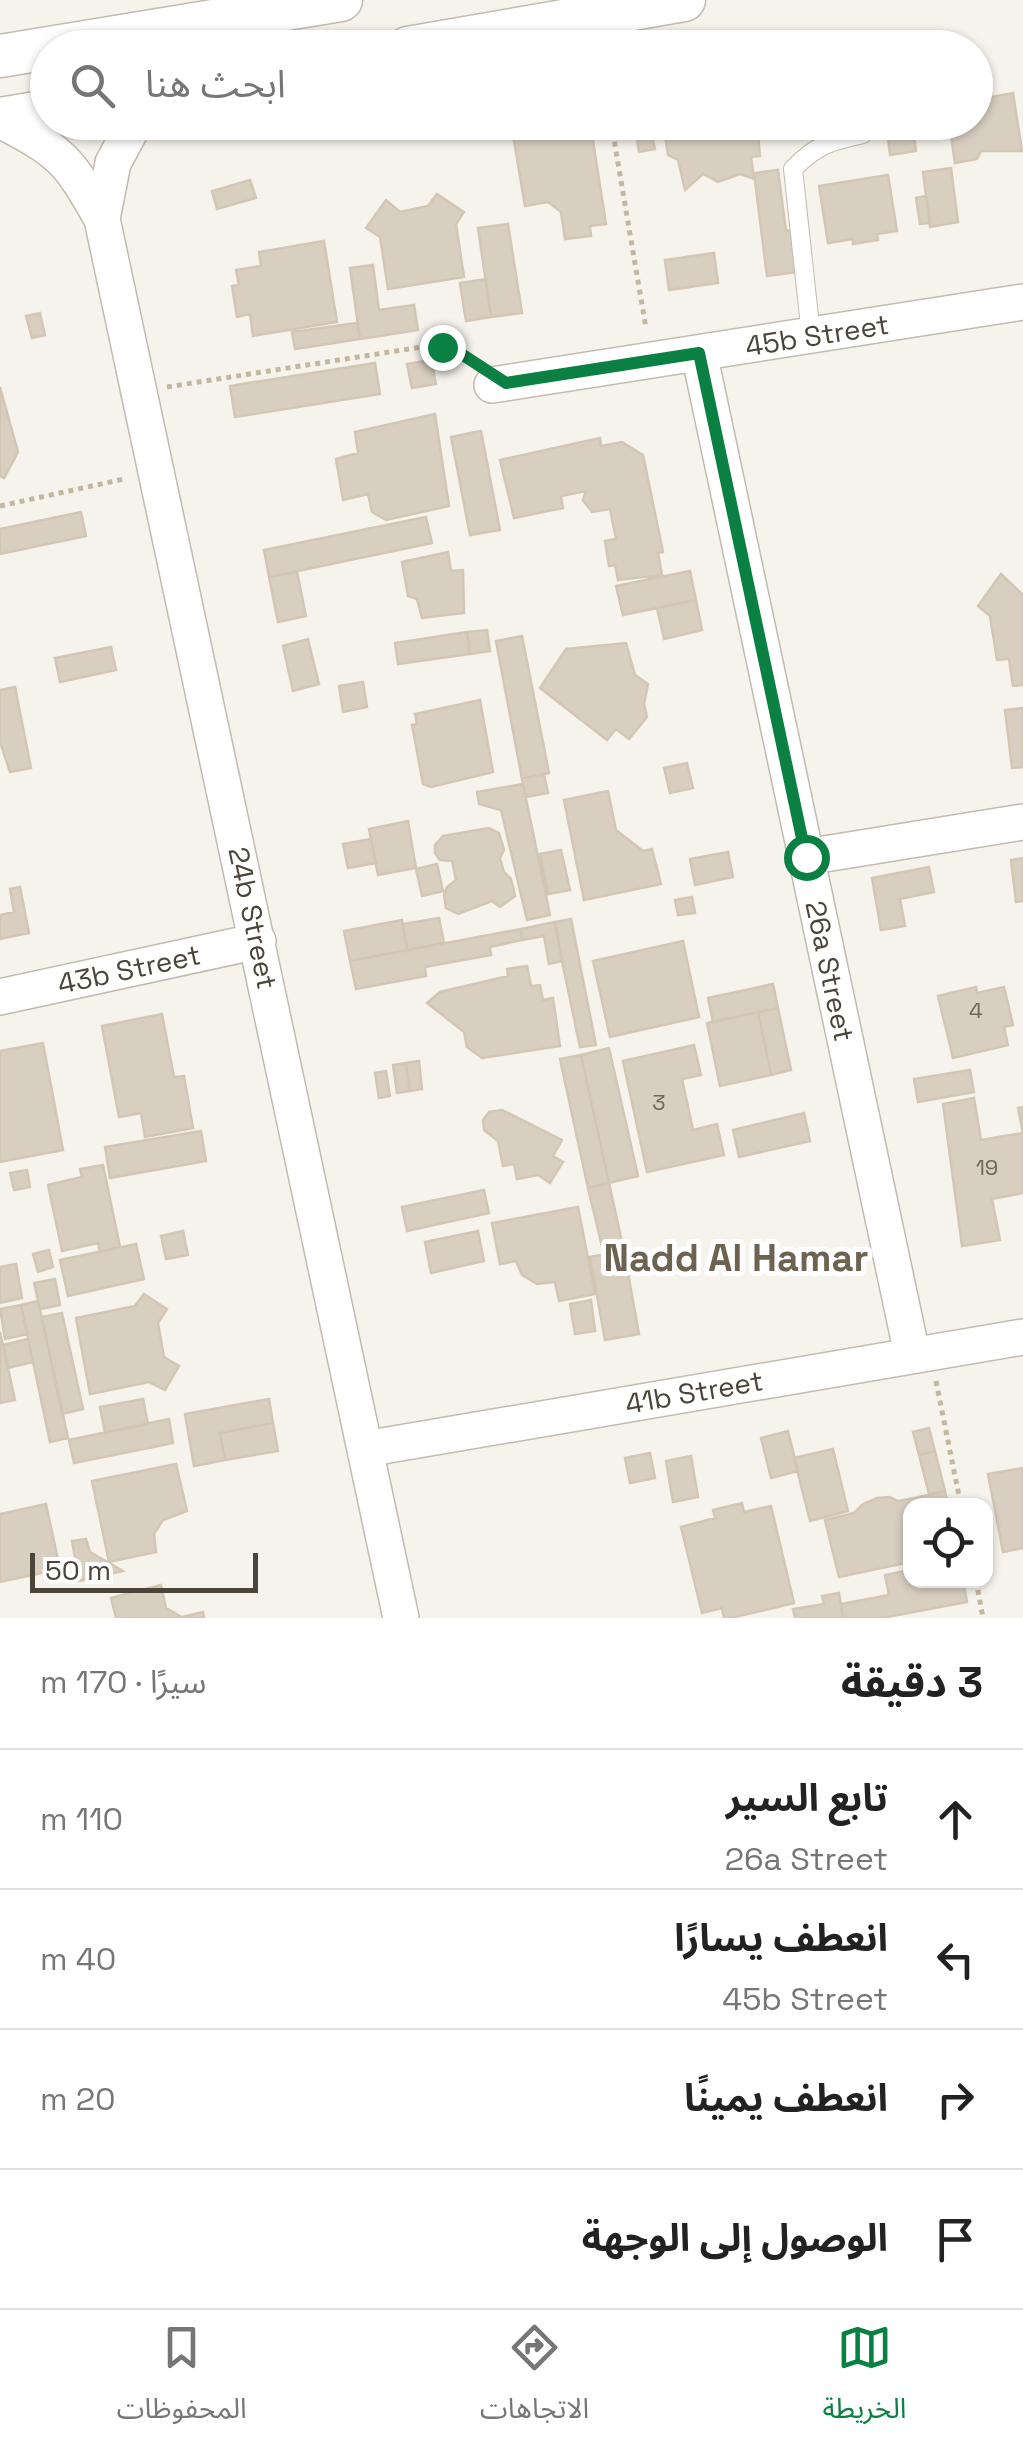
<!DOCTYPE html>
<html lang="ar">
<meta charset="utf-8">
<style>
:root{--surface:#fff;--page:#f2f2f2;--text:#222;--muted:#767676;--line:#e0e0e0;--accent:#0b8043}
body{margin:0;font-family:"Space Grotesk","Noto Sans Arabic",sans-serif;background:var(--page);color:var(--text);direction:rtl}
.controls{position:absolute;right:30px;bottom:30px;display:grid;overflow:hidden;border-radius:20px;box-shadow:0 2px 8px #0004}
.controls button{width:90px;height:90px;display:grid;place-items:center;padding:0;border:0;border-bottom:2px solid var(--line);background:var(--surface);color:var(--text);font:50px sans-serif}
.scale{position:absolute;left:30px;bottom:25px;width:228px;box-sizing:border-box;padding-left:10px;border:5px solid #4b4439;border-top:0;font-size:28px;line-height:35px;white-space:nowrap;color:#4b4439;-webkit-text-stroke:8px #fff;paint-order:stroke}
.stop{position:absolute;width:30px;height:30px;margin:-22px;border:8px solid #0b8043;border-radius:50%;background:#fff}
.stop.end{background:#0b8043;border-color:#fff;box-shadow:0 2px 10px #0008}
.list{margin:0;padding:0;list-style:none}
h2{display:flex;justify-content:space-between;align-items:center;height:130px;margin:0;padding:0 40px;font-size:42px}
h2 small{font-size:32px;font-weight:400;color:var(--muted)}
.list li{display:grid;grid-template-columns:65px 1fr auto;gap:30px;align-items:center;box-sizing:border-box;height:140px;padding:0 40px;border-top:2px solid var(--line)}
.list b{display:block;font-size:38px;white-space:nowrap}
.list p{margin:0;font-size:32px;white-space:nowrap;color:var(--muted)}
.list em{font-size:32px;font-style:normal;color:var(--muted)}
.icon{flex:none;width:55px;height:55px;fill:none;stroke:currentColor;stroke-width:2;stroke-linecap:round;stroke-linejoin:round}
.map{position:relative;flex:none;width:1023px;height:1618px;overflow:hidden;direction:ltr}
.search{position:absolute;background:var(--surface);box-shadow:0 2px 8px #0004;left:30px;right:30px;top:30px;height:110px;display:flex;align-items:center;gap:25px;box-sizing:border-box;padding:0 35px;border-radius:55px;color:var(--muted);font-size:38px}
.sheet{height:690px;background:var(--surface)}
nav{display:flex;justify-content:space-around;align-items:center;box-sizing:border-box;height:140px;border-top:2px solid var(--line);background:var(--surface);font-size:28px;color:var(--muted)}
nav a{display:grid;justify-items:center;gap:5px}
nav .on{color:var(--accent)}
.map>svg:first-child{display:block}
.building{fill:#d8cfc1;stroke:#d3c7b4;stroke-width:2.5}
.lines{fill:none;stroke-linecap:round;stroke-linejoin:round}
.service-casing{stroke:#c2bbae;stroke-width:20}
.minor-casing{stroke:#c2bbae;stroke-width:38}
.tertiary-casing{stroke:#c2bbae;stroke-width:45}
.path{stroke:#c4b79f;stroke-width:5;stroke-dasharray:5 5;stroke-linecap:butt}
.service{stroke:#fff;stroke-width:18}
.minor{stroke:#fff;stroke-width:35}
.tertiary{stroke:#fff;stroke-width:42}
.route{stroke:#0b8043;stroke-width:12}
.labels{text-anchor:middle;stroke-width:10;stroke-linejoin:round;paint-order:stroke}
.number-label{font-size:22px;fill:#6e675b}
.street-label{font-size:28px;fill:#4b4439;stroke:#fff}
.district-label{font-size:38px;font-weight:bold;fill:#6e6250;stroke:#fff}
</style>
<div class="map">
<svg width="1023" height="1618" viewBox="0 0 1023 1618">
<rect width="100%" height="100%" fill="#f6f3ec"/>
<!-- building -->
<path class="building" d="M1013 93 1022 151H981L977 159 955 163 949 122H976V100Z
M558 122H590L606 224 590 226 591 236 565 239 561 212 548 202 525 206 513 135 530 131 531 137 559 132Z
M634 122H649L655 149 639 152Z
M703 122H757L760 156 751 157 754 179 740 174 718 182 703 174 685 190 678 160 668 155 664 128Z
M886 122H912L916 151 890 155Z
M951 168 958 222 930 227 923 172Z
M778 170 786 231 792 230 797 272 767 276 754 173Z
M888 175 897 231 877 234 878 240 853 244V239L828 243 819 186Z
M250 180 256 198 217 209 212 191Z
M437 194 464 212 456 224 464 277 388 289 380 237 366 228 386 200 400 212 428 206Z
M926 196 930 223 920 224 916 198Z
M508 224 522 313 491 317 478 228Z
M324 241 337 322 253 336 250 314 237 317 232 286 239 285 236 270 261 266 259 252Z
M714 253 718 283 669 290 665 260Z
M373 265 379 310 414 305 418 330 360 339 350 268Z
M486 279 491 317 466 321 460 283Z
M40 313 45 335 32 338 26 316Z
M357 323 360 339 295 349 292 332Z
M431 360 436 384 412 388 407 364Z
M375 363 380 394 235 417 230 386Z
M0 387 18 452 4 478 0 476Z
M435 414 449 506 386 520 372 512 368 494 343 500 336 459 358 453 355 432Z
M481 431 500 530 470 535 451 437Z
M600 438 601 446 622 442 643 455 663 552 658 553 662 575 618 580 615 565 609 566 605 541 616 539 610 509 592 512 583 500 586 491 561 496 563 508 514 518 500 460Z
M81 512 86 536 0 554V529Z
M426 517 432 543 269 577 264 550Z
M448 552 451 571 463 570 464 613 422 618 417 599 408 596 402 562Z
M690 571 696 600 623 615 616 586Z
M297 572 306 616 278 622 269 577Z
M1001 574 1023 595V685L1013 686 1009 659 997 660 990 616 978 606Z
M696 600 702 630 664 639 657 608Z
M487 630 490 651 470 654 467 632Z
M467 632 470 654 398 664 395 643Z
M522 636 549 773 522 779 496 641Z
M308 639 319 684 293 691 283 646Z
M626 643 635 675 648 684 644 704 647 717 629 739 616 729 607 740 540 688 566 649Z
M111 647 116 670 60 682 55 658Z
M363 682 367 707 343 712 339 686Z
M15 687 31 768 10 772 0 742V690Z
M480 700 493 772 431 787 423 784 412 725 417 724 415 714Z
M1023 708V767L1012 768 1005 710Z
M687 763 693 788 670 793 664 768Z
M544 774 548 793 526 797 522 779Z
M523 784 550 915 527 920 501 810 479 804 477 792Z
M608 791 616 830 643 851 652 849 661 884 584 900 564 800Z
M408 821 416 868 378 875 369 829Z
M489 828 499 833 504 850 500 858 504 872 511 879 515 896 500 907 492 901 458 914 446 908 444 895 447 887 456 880 452 861 440 860 435 853V845L443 836Z
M371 839 376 863 348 868 343 844Z
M561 850 570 890 548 894 540 854Z
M728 852 733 877 695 885 690 859Z
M1023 858V901L1016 902 1011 860Z
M437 864 443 891 422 896 416 869Z
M929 867 934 892 900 899 905 926 881 930 872 878Z
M20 887 29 933 0 939V915L14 912 10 889Z
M692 897 695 913 678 915 675 900Z
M439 918 444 943 407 950 403 924Z
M571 919 596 1045 580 1047 562 961 555 922Z
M402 920 407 950 350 961 344 931Z
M555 922 562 961 549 964 544 936 522 940 521 929Z
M521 929 522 940 490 947 491 955 425 967 426 976 356 989 350 961Z
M683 941 699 1017 610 1037 593 961Z
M527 966 531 986 540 985 543 1000 553 998 560 1046 482 1058 467 1047 464 1032 427 1003 440 992 508 976 507 969Z
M773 984 778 1008 713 1022 708 998Z
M976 987 977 993 1004 987 1013 1025 1004 1027 1008 1045 953 1058 938 996Z
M778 1008 791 1070 771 1075 758 1012Z
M758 1012 771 1075 720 1086 707 1023Z
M162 1014 174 1077 184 1076 193 1128 145 1137 141 1113 119 1117 102 1026Z
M43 1043 63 1150 0 1162V1051Z
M694 1045 701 1075 682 1079 693 1130 717 1124 724 1155 647 1172 623 1061Z
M609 1048 638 1176 609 1183 581 1055Z
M581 1055 609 1183 588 1188 560 1059Z
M419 1061 422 1089 410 1091 406 1063Z
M406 1063 410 1091 397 1093 393 1065Z
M970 1070 974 1092 918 1102 914 1079Z
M386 1071 390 1096 379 1098 375 1073Z
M974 1098 981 1140 1023 1133 1018 1108 1023 1107V1193L992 1199 1000 1240 962 1246 943 1104Z
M502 1110 562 1140 553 1156 563 1162 550 1183 538 1175 517 1179 514 1164 503 1166 498 1141 484 1130 483 1120 489 1112Z
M804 1113 810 1141 739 1157 733 1130Z
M201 1131 206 1161 110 1178 105 1147Z
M103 1165 120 1247 100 1252 98 1243 62 1251 48 1185 82 1177 80 1169Z
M27 1170 30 1187 14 1190 10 1173Z
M609 1183 624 1251 604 1255 588 1188Z
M484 1190 489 1213 407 1231 402 1207Z
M578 1207 595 1294 559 1301 555 1282 537 1284 522 1275 516 1261 500 1264 492 1223Z
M183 1231 188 1255 166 1259 161 1236Z
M478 1231 484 1261 431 1273 425 1242Z
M136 1244 144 1279 68 1296 60 1260Z
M49 1250 53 1267 38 1272 33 1254Z
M624 1251 639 1334 605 1340 590 1257Z
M16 1264 22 1298 0 1303V1267Z
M55 1279 60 1305 40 1309 34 1283Z
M144 1294 167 1309 158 1323 164 1357 179 1366 165 1390 149 1382 90 1394 76 1318 135 1306Z
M591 1300 595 1331 575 1334 570 1304Z
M38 1301 68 1438 50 1442 21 1305Z
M21 1305 27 1334 5 1339 0 1309Z
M62 1313 83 1409 62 1414 42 1317Z
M0 1332 15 1400 0 1403Z
M28 1339 33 1362 8 1368 3 1345Z
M143 1399 148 1424 105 1433 100 1407Z
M269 1399 273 1423 220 1433 225 1460 194 1466 185 1414Z
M169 1419 173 1443 74 1463 69 1440Z
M273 1423 278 1451 225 1460 220 1433Z
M929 1428 935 1451 919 1455 913 1432Z
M788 1431 798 1471 771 1478 761 1438Z
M833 1449 848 1511 810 1521 794 1458Z
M935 1451 945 1491 929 1494 919 1455Z
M650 1453 655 1478 630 1483 625 1458Z
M691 1456 698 1497 673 1502 666 1461Z
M176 1464 187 1511 163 1520 154 1534 156 1552 109 1562 92 1481Z
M1023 1468V1548L1003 1552 988 1474Z
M945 1491 948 1506H916L915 1498Z
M889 1497 898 1501 915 1498 916 1506H910V1562L839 1577 825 1520 854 1513 863 1504 877 1498Z
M742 1503 744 1512 771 1506 794 1603 731 1618H724L722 1608 702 1613 681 1527 715 1518 713 1510Z
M46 1504 60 1569 0 1582V1514Z
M86 1539 90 1552 123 1571 79 1581 72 1541Z
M910 1570V1580H963L967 1602 882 1618H843L841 1604 889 1595 885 1575Z
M161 1585 166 1608 182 1617 203 1612 204 1618H116L111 1598Z
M839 1593 843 1618H795L793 1609 824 1604 822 1596Z"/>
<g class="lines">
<!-- service casing -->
<g class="service-casing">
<path id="service" d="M811 335 793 169C816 145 831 141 863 134L861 122"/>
</g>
<!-- minor casing -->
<g class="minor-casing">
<path id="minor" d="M0 120C62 152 68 159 102 219L401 1618
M102 219 113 163 135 122
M699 353 912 1354
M492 385 1023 302
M806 857 1023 822
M0 997 258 941
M365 1449 1023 1337"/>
</g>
<!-- tertiary casing -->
<g class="tertiary-casing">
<path id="tertiary" d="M408 48 684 0
M0 56 341 0
M0 119 48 111"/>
</g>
<!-- path -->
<path class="path" d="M611 122 646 328
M167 387 428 346 453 349 474 362
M0 506 124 479
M936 1381 961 1506
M976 1580 983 1618"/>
<!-- service -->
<use href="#service" class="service"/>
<!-- minor -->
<use href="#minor" class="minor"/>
<!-- tertiary -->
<use href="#tertiary" class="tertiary"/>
</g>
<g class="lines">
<!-- route -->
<path class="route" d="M442 347 463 355 506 383 699 353 806 857"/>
</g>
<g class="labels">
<!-- number labels -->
<g class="number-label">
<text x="976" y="1018">4</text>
<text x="659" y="1110">3</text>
<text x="987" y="1175">19</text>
</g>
<!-- street labels -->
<g class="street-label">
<text transform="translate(817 335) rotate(-9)" y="10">45b Street</text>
<text transform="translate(253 918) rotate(78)" y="10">24b Street</text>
<text transform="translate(129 969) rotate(-12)" y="10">43b Street</text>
<text transform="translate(830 971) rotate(78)" y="10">26a Street</text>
<text transform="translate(694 1392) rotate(-10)" y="10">41b Street</text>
</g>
<!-- district labels -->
<g class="district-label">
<text x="736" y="1271">Nadd Al Hamar</text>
</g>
</g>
</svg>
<div class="controls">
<button><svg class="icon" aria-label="locate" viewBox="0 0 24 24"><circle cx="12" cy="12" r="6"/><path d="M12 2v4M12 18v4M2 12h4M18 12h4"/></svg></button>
</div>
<div class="scale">50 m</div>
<div class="stop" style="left:806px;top:857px"></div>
<div class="stop end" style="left:442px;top:347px"></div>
<div class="search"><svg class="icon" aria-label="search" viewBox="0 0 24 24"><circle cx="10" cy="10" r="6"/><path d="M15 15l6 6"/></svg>ابحث هنا</div>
</div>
<section class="sheet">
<h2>3 دقيقة<small>سيرًا · 170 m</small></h2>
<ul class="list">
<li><svg class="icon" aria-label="ahead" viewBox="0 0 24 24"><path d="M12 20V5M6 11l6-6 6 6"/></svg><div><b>تابع السير</b><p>26a Street</p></div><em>110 m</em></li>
<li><svg class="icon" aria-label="left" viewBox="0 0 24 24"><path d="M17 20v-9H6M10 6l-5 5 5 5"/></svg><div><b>انعطف يسارًا</b><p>45b Street</p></div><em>40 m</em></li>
<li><svg class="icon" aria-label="right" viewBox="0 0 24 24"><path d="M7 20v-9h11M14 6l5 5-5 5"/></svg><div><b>انعطف يمينًا</b></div><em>20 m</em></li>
<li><svg class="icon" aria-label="arrive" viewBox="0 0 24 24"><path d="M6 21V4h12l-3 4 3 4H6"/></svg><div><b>الوصول إلى الوجهة</b></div></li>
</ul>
</section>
<nav>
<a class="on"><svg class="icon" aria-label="map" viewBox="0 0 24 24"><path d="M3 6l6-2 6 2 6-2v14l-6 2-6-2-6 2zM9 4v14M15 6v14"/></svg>الخريطة</a>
<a><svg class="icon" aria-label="directions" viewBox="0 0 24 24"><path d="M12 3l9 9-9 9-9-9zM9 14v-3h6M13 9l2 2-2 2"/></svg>الاتجاهات</a>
<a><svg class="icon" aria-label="saved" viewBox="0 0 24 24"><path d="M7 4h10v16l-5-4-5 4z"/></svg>المحفوظات</a>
</nav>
